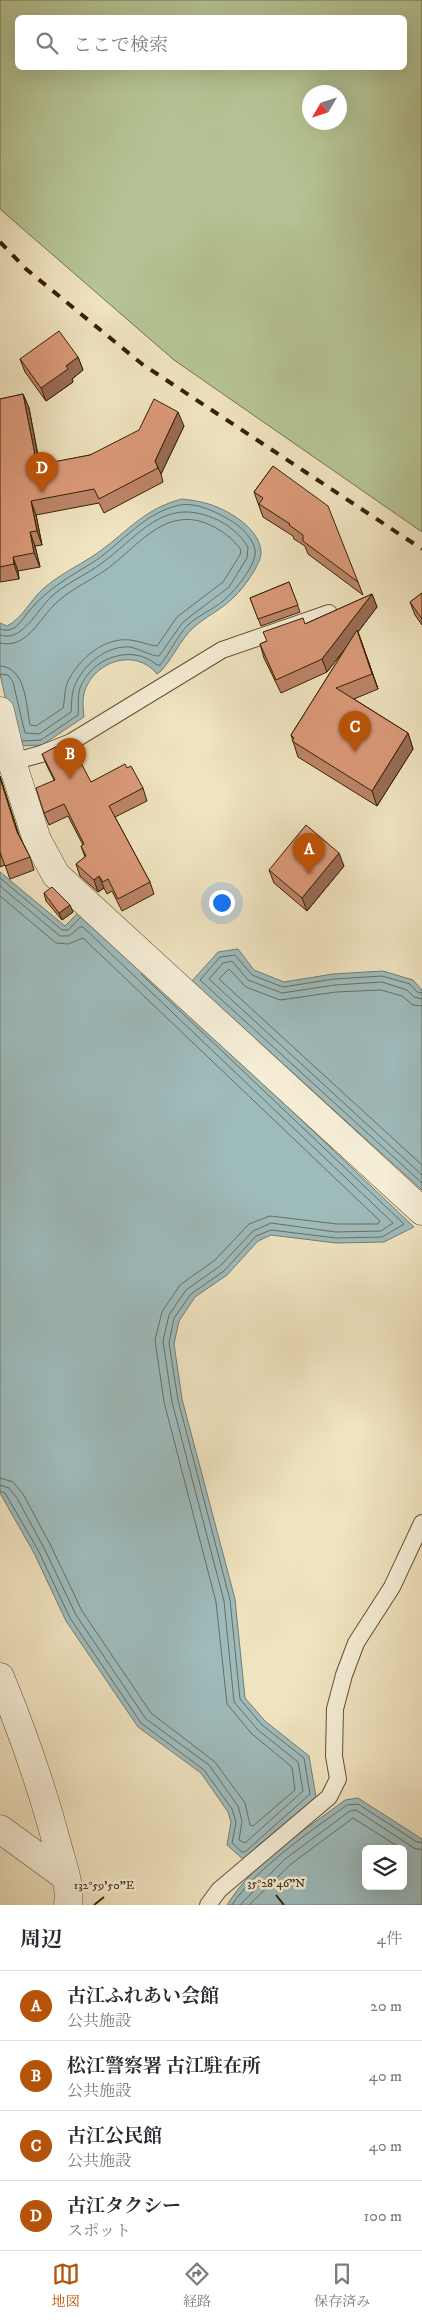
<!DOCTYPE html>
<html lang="ja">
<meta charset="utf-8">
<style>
:root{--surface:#fff;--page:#f2f2f3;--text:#2b2b33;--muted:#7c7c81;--line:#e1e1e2;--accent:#b45309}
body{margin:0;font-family:"IM FELL DW Pica","Noto Serif JP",serif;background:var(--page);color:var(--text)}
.controls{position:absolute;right:15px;bottom:15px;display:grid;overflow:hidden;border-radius:8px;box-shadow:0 5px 20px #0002}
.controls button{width:45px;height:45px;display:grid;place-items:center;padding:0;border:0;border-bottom:1px solid var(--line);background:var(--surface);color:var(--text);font:25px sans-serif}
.compass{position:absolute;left:302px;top:85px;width:45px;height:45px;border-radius:50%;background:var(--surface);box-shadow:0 5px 20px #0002;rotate:231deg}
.you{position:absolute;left:221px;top:902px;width:18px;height:18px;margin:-12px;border:4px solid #fff;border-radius:50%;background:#1a73e8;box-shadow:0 0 0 8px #1a73e833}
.badge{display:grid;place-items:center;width:32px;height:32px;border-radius:50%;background:var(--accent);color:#fff;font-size:16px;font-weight:700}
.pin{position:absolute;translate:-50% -41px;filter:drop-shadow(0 1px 2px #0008)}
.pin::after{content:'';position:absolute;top:26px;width:18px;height:15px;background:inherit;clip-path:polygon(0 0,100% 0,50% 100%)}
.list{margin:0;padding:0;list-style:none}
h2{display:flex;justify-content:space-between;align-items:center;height:65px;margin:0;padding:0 20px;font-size:21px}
h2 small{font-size:16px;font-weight:400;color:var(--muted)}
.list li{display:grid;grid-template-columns:32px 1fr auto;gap:15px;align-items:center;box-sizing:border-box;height:70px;padding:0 20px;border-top:1px solid var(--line)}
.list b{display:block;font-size:19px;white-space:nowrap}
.list p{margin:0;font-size:16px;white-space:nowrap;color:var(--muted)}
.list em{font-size:16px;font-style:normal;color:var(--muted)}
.icon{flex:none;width:28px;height:28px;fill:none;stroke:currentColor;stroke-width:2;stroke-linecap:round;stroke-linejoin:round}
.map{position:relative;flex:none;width:422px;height:1905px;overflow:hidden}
.search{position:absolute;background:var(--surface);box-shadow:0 5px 20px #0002;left:15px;right:15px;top:15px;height:55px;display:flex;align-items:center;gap:12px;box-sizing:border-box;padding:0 18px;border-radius:8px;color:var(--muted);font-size:19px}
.sheet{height:345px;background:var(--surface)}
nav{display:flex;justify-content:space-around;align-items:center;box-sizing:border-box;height:70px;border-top:1px solid var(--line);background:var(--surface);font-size:14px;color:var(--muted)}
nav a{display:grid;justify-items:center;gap:2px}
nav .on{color:var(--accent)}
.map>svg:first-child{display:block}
.green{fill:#b6c495;stroke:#76724b;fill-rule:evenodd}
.water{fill:#9ebbbc;stroke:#747d71;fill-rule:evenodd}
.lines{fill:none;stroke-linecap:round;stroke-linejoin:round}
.shore{stroke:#6a6e5e;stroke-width:1}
.service-casing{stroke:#645231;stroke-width:18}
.minor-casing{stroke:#645231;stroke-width:29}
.service{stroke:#f5edd6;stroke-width:16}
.minor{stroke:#f5edd6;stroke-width:28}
.rail{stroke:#352101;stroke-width:4;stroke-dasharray:9 9;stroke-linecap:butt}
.wall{fill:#bc8468;stroke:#352101}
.shaded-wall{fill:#996b55;stroke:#352101}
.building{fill:#db9979;stroke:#352101}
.ticks{fill:none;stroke:#352101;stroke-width:2}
.ticks-label{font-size:12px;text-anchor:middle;fill:#352101;stroke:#f5edd6;stroke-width:5;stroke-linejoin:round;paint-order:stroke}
</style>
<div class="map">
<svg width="422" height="1905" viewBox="0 0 422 1905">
<rect width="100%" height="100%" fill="#f0e3c0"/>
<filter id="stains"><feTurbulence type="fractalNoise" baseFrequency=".004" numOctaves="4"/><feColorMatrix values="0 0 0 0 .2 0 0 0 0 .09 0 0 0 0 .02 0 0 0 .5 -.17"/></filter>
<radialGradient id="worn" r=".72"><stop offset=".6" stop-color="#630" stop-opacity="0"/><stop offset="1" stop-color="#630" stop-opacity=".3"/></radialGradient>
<!-- green -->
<path class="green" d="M0 0H422V532L174 360 0 209ZM18 18H404V68H18ZM310 92H340V122H310Z"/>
<!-- water -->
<path class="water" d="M182 499C190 500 198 501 205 503 226 508 262 529 261 554 260 565 243 589 235 596 223 609 206 616 193 628 180 640 173 658 161 671L157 674C136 648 96 660 85 690 82 699 83 708 84 717L42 745 16 746 0 674V623L7 626C22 619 31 599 44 588 59 575 76 567 93 556 125 535 142 509 182 499Z
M0 872 65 926 81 910 414 1227 384 1242 336 1243 271 1235 258 1241 227 1275 195 1297 179 1321 174 1344 182 1399 235 1599 245 1698 265 1721 309 1756 316 1797 244 1860 227 1845 231 1822 228 1812 201 1773 138 1727 66 1621 34 1553 0 1493Z
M238 949 254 970 284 982 333 974 383 971 413 980 422 990V1190L192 981 218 952Z
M358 1798 422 1839V1905H227C254 1861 304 1831 345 1800ZM366 1849H403V1886H366Z"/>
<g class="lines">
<!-- shore -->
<path class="shore" d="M0 629C15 634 21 621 29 611 47 589 71 576 95 561 123 542 145 512 180 505 197 502 219 513 233 522 243 528 257 543 255 555 253 569 233 593 223 601 212 610 199 615 188 625 177 636 170 653 160 665H157C132 643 91 658 80 688 77 697 79 707 78 715L41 740 22 741
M0 635C22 643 37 610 51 597 66 583 86 575 102 563 139 536 163 497 213 518 228 524 240 534 248 547L247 558 229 587 183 622 159 656C151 656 140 649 130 647 107 645 83 665 75 685 71 693 72 704 71 712L39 734 25 733 13 682 8 675 0 674
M0 643C26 650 40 618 56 603 71 589 90 581 107 569 138 546 165 506 208 524 221 530 233 538 241 550L240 555 223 582 177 617 157 646C148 645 139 641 130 640 104 637 79 659 68 681 64 690 65 700 63 708L36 726 30 725C26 705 26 667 0 666
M0 878 62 930H68L80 918
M0 886 60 936H69L80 927H83L393 1223 381 1231 336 1232 271 1223 253 1231 220 1266 186 1290 169 1315 163 1341 172 1402 224 1601 234 1702 258 1730 298 1762 303 1791 245 1843 239 1840 242 1821 238 1806 209 1765 146 1719 76 1615 44 1548 17 1498 9 1488 0 1485
M0 896 56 943 68 944 83 938 380 1221 378 1224H337L270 1216 249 1224 215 1260 180 1285 162 1312 155 1340 164 1402 216 1602 227 1704 252 1734 292 1767 295 1790 253 1826 250 1825 245 1803 215 1762 151 1713 82 1611 50 1544 23 1494 13 1482 0 1478
M422 993 417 992 410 984 382 976 334 979 283 987 252 975 235 955 220 957 200 980 422 1183
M422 999 414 997 407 990 382 982 335 985 282 993 248 980 232 961 223 963 209 979 422 1175
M422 1006 413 1005 402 996 381 990 336 992 280 1000 246 987 229 969 219 979 422 1165
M0 1491 5 1493 38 1550 70 1618 141 1723 204 1770 232 1809 236 1822 232 1843 242 1852H245L310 1794 304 1758 262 1725 240 1699 230 1600 178 1400 169 1343 174 1318 191 1294 224 1271 256 1236 271 1230 336 1238 382 1237 404 1224 141 974
M232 1905C255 1869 312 1830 347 1805L358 1804 417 1842 422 1843
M240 1905 285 1859 350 1811 356 1810 414 1848 422 1850
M249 1905 291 1864 353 1818 402 1849"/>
<!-- service casing -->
<g class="service-casing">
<path id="service" d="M12 762 41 754 71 742 222 650 329 613
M208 1905 219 1890 329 1797 338 1779 334 1756 335 1709 344 1675 356 1643 392 1587 422 1523"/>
</g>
<!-- minor casing -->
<g class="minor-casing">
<path id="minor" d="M0 711 12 762 37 840 56 875 422 1211
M0 1677C23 1733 43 1790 58 1848 63 1866 71 1887 68 1905
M0 1829 66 1877"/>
</g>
<!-- service -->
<use href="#service" class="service"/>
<!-- minor -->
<use href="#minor" class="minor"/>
<!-- rail -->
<path class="rail" d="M0 242 26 269 142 364 422 549"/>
</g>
<!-- wall -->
<path class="wall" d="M78 357 83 370 72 379 73 382 46 401 25 372 20 359Z
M23 394 29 408 40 465 90 455 184 426 161 474 163 482 104 513 99 503 36 515 42 545 35 546 40 567 18 571 19 579 0 582V399Z
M273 466 358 582 363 595 308 554 305 546 294 539 293 536 263 517 254 492Z
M289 582 300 612 261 626 250 598Z
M422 593V625L415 615 410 602Z
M372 594 377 607 358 632 378 689 354 699 408 733 413 749 377 806 298 757 291 735 345 649 327 672 281 693 264 658 260 644Z
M42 754 91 782 143 788 147 801 115 817 150 882 154 894 122 911 112 891 107 894 104 888 98 892 80 876 76 864 85 857 81 846 83 845 68 816 49 825 44 813 54 780 47 766Z
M0 776 19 835 30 857 34 870 10 879 5 865 0 867Z
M344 866 307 911 274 883 269 870Z
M44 893 73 912 62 920 46 901Z"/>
<!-- shaded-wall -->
<path class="shaded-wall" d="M78 357 83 370 72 379 73 382 46 401 41 388 66 366Z
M23 394 29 408 42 479 37 465Z
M178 412 184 426 161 474 155 461Z
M31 501 36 515 42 545 37 531Z
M30 532 35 546 40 567 34 553Z
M13 557 18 571 19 579 14 564Z
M372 594 377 607 358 632 378 689 358 632 327 672 322 659Z
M408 733 413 749 377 806 372 791Z
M0 776V777L22 845 17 832Z
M339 853 344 866 307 911 302 898Z
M99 876 104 888 98 892 94 880Z
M70 905 73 912 62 920 59 913Z"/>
<!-- building -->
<path class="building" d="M59 331 78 357 66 366 68 369 41 388 20 359Z
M23 394 37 465 90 455 139 430 154 399 178 412 155 461 158 468 99 499 94 489 31 501 37 531 30 532 34 553 13 557 14 564 0 567V399Z
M273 466 328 506 358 582 303 541V535L289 525 290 524 259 504 263 498 254 492Z
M289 582 298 605 258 619 250 598Z
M422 593V619L410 602Z
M372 594 322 659 276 680 260 644 267 641 263 632 303 618 305 624Z
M357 630 372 674 336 688 408 733 372 791 292 741 294 738 291 735Z
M69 740 91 782 125 764 127 768 131 766 143 788 109 806 150 882 118 899 108 879 103 882 99 876 94 880 76 864 86 856 81 846 84 844 64 804 44 813 36 788 55 780 42 754Z
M0 778 17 832 30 857 5 866 0 852Z
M306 825 339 853 302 898 269 870Z
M52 887 70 905 59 913 44 893Z"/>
<!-- ticks -->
<path class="ticks" d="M276 1895 284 1905M94 1905 104 1897"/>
<g class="ticks-label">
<text x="276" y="1887">35°28'46"N</text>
<text x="104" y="1889">132°59'50"E</text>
</g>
<rect width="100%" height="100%" filter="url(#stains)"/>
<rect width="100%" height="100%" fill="url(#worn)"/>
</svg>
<div class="controls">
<button><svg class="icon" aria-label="layers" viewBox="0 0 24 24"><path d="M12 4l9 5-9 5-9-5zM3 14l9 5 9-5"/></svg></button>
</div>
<svg class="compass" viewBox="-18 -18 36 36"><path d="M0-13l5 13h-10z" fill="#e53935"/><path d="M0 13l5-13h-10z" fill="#7c7c81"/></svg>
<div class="you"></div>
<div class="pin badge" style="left:309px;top:874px">A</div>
<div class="pin badge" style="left:70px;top:779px">B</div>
<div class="pin badge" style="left:355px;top:752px">C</div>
<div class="pin badge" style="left:42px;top:493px">D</div>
<div class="search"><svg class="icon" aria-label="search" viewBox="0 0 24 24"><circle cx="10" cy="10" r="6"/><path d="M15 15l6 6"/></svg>ここで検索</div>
</div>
<section class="sheet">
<h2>周辺<small>4件</small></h2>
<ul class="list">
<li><span class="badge">A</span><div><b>古江ふれあい会館</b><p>公共施設</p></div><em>20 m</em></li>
<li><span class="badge">B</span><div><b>松江警察署 古江駐在所</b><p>公共施設</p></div><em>40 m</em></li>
<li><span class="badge">C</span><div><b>古江公民館</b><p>公共施設</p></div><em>40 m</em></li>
<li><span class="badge">D</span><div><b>古江タクシー</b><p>スポット</p></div><em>100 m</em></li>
</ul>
</section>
<nav>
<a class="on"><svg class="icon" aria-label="map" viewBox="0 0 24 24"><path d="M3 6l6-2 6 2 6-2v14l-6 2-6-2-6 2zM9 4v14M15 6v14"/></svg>地図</a>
<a><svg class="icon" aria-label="directions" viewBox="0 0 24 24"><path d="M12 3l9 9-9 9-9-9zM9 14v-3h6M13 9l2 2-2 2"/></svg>経路</a>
<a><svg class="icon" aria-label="saved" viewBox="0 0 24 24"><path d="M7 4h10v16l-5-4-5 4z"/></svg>保存済み</a>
</nav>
